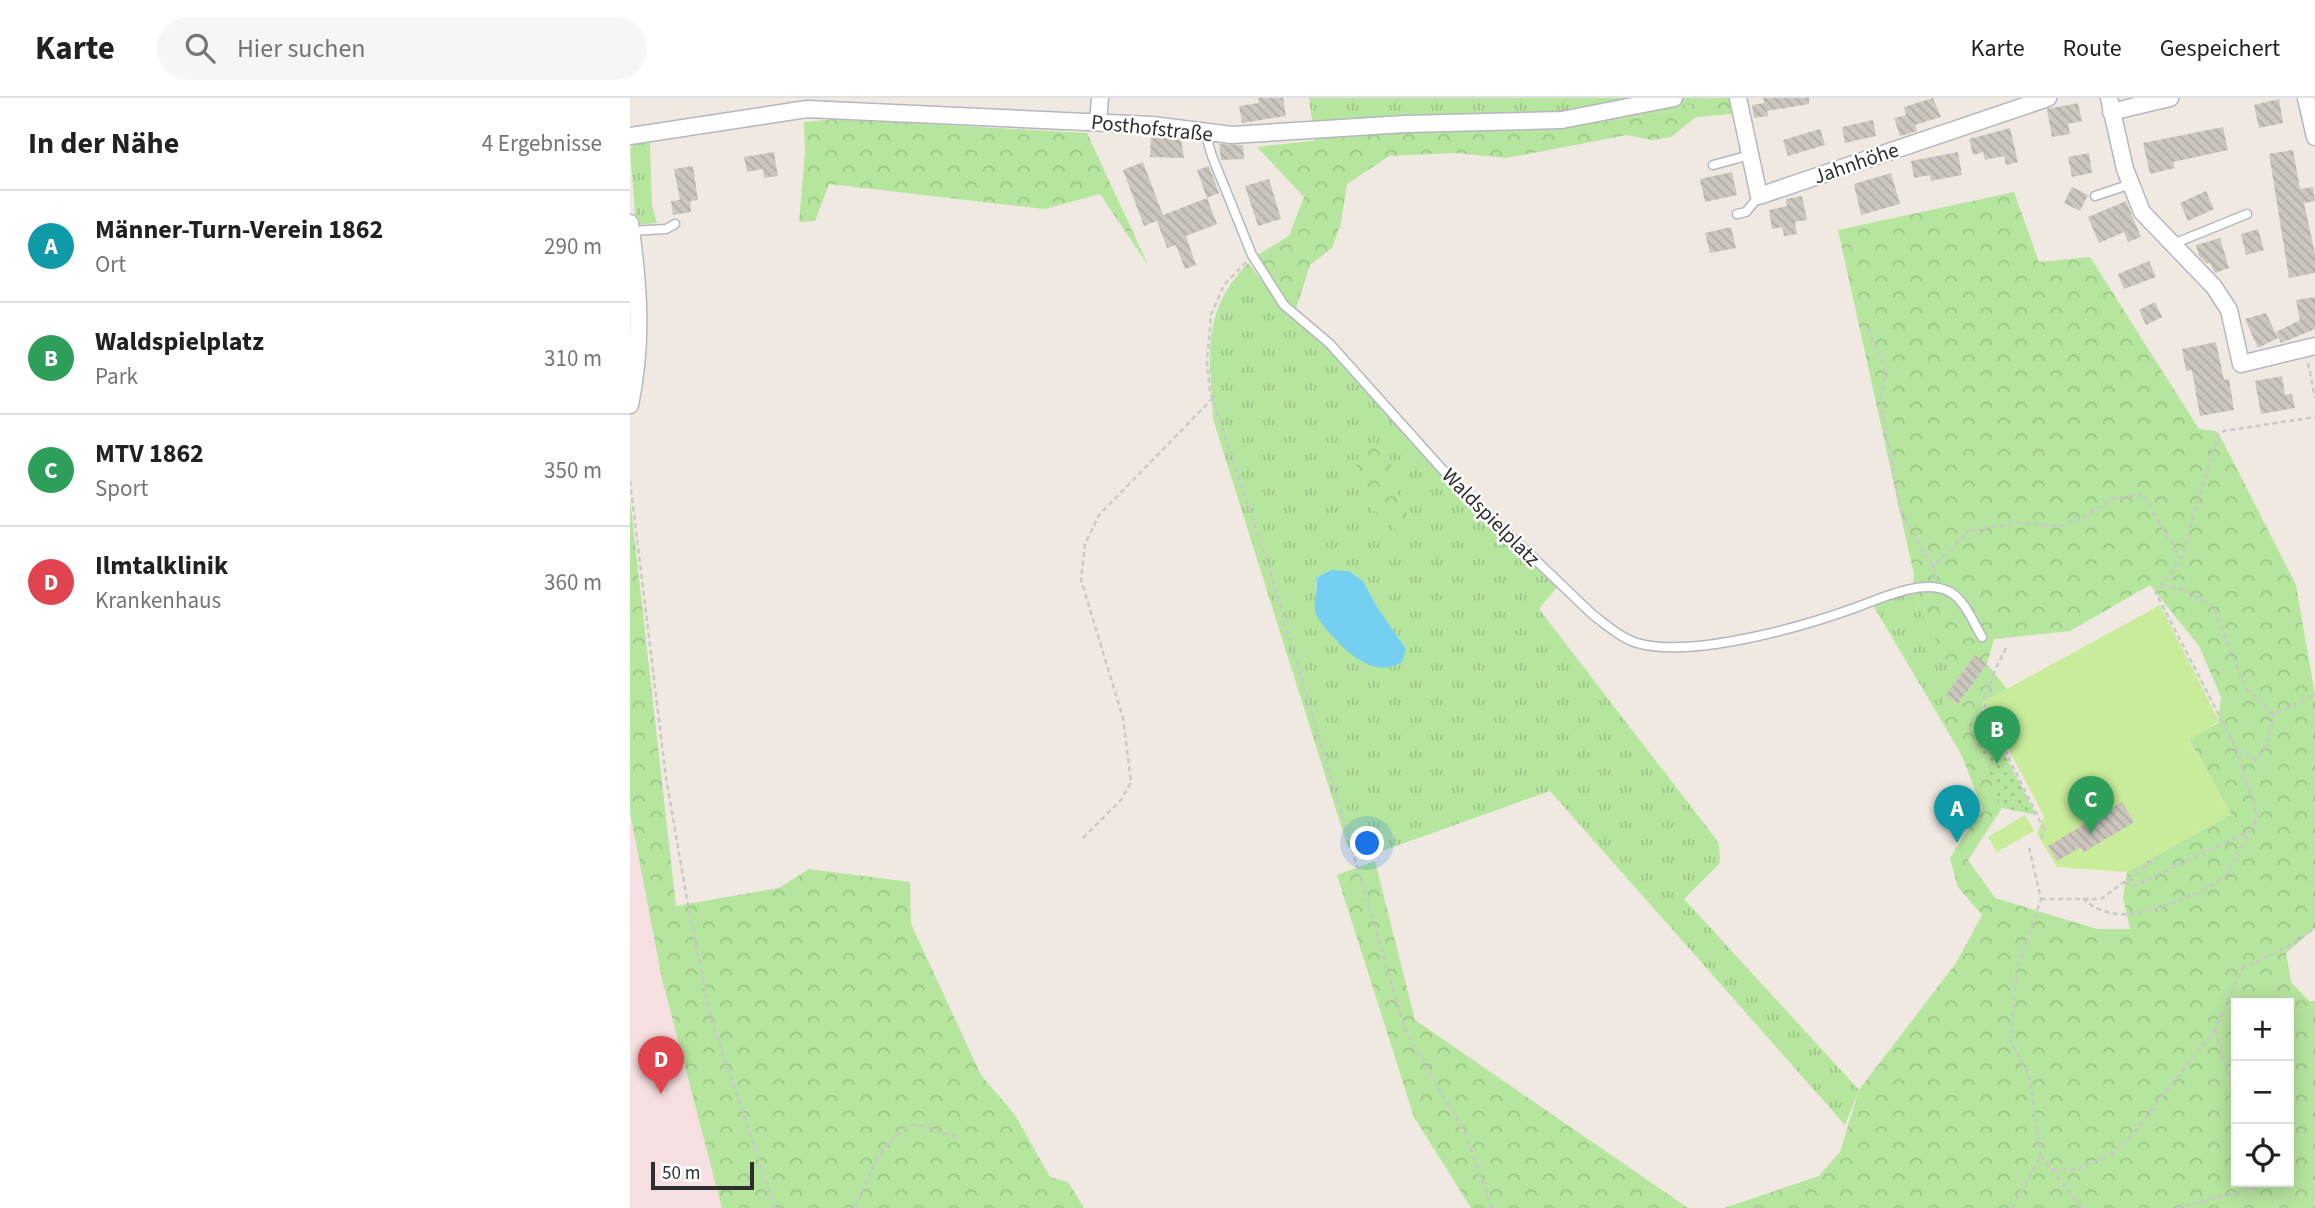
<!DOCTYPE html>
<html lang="de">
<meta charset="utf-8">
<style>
:root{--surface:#fff;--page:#f6f6f6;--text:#202124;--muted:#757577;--line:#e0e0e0;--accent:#4264fb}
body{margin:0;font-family:"Source Sans 3",sans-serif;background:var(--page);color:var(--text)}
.controls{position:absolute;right:21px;bottom:21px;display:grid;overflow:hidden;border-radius:0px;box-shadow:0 4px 18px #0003}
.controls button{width:63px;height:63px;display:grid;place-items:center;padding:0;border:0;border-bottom:2px solid var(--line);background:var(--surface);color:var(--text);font:35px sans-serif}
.scale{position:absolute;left:21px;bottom:18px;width:103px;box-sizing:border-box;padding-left:7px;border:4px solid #2e2e2e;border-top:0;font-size:19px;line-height:24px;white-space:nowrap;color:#2e2e2e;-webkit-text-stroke:5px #fff;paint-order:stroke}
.you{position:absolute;left:738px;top:746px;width:24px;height:24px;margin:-18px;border:5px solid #fff;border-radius:50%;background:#1a73e8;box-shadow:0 0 0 10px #1a73e833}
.badge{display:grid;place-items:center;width:46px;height:46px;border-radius:50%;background:var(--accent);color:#fff;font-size:23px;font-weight:700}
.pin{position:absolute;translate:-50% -58px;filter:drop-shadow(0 2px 4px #0008)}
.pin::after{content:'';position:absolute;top:37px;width:24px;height:21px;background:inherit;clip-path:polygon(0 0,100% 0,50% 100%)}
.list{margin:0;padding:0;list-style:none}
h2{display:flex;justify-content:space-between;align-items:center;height:91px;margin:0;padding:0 28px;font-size:30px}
h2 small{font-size:23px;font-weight:400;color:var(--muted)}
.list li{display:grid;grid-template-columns:46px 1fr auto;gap:21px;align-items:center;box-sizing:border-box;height:112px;padding:0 28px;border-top:2px solid var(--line)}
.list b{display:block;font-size:26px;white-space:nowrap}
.list p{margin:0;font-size:23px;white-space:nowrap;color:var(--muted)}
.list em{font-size:23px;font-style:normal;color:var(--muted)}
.icon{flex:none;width:38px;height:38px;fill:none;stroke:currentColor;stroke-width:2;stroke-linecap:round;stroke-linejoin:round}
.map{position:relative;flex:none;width:1685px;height:1110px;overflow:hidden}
header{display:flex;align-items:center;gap:42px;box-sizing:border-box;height:98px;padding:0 35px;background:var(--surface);border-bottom:2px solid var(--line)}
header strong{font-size:33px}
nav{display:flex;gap:38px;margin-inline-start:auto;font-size:24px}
.search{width:490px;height:63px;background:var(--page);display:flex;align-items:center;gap:18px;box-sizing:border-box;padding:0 24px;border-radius:38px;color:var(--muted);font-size:26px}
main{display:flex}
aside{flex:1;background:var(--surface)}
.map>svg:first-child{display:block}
.medical{fill:#f5dfe0}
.grass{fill:url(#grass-tufts);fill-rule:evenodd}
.forest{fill:url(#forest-crowns);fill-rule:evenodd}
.park{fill:url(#park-dots)}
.pitch{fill:#c9ec9a}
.water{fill:#75cff0}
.building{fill:url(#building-back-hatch)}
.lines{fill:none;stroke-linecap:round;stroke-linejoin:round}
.lane-casing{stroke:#b4b7c1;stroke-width:11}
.street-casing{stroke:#b4b7c1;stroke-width:19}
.path{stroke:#c9c9c9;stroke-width:2.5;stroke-dasharray:5 3.5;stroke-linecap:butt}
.lane{stroke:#fff;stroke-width:8}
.street{stroke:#fff;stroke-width:16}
.labels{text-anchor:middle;stroke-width:5;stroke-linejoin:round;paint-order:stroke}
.street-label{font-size:21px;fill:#2e2e2e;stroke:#fff}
</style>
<header>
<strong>Karte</strong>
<div class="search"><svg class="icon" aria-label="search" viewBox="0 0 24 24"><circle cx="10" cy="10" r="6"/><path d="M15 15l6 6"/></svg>Hier suchen</div>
<nav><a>Karte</a><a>Route</a><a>Gespeichert</a></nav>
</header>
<main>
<aside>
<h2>In der Nähe<small>4 Ergebnisse</small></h2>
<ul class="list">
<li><span class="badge" style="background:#0f9aa8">A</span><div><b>Männer-Turn-Verein 1862</b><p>Ort</p></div><em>290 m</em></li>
<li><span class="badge" style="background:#2e9e5b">B</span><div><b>Waldspielplatz</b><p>Park</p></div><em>310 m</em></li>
<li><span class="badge" style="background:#2e9e5b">C</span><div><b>MTV 1862</b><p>Sport</p></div><em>350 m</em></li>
<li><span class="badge" style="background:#e0444e">D</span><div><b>Ilmtalklinik</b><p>Krankenhaus</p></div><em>360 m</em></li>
</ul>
</aside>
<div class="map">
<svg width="1685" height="1110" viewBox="0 0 1685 1110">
<defs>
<pattern id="grass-tufts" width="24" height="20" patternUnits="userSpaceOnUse" patternTransform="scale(1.75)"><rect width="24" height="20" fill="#b6e59e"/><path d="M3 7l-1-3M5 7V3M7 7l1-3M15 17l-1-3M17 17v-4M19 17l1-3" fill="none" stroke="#9dc588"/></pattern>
<pattern id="forest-crowns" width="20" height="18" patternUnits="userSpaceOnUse" patternTransform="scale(1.75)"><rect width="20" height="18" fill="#b6e59e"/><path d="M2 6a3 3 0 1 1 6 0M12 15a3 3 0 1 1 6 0" fill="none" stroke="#9dc588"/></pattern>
<pattern id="park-dots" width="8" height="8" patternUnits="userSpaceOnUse" patternTransform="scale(1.75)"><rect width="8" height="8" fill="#b6e59e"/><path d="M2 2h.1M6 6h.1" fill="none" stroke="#9dc588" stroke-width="1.8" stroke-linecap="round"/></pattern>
<pattern id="building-back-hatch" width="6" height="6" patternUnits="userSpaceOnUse" patternTransform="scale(1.75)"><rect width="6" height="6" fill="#cbc7bf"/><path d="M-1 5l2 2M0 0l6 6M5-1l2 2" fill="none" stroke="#afaba4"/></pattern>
</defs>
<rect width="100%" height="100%" fill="#efe9e1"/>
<!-- medical -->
<path class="medical" d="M0 714 32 881 92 1110H0Z"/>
<!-- grass -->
<path class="grass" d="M679 0H1080L1041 13 920 32 773 33 685 43Z
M20 44 22 108 27 125 6 127 0 51 4 46Z
M618 165C643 198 668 227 700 252L866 435 928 488 909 511 1089 745 1090 765 1054 801 1229 992 1215 1027 920 693 755 752 718 750 583 321C580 256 570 216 618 165ZM759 357 769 404 784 425 741 411 725 363ZM701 472 719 473 733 483 747 509 776 551 707 544 685 513 686 480Z
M1282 494 1326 583 1307 615 1244 509 1258 500Z"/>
<!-- forest -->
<path class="forest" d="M1080 0H1100L1102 16 1066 19 1041 39 1022 42 997 37 877 60 825 55 759 58 717 86 711 125 702 150 680 167 665 214 626 158 659 138 674 99 627 49 773 33 920 32 1041 13Z
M207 21 457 35 518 167 470 96 415 111 199 86 185 123 169 124 175 55 174 24Z
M1384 94 1409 164 1460 159 1569 331 1586 333 1590 338 1666 487 1685 597V830L1656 855 1661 884 1679 903H1685V1110H1094L1189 1078 1210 1054 1229 992 1326 865 1352 817 1328 789 1320 760 1352 710 1332 658 1307 615 1316 597 1328 606 1357 566 1345 557 1326 583 1282 494 1284 477 1208 132ZM1520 487 1569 548 1591 599 1588 625 1559 641 1601 716 1497 774 1493 800 1500 831H1467L1365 800 1338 762 1372 710 1338 622 1352 612 1353 604 1377 591 1357 566 1364 541 1440 533ZM1606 905H1659V1084H1606Z
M740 346 759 357 769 404 784 425 773 437 741 411 725 363Z
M0 401 46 808 149 790 179 771 280 784 281 826 351 977 385 1017 420 1079 438 1084 454 1110H92L32 881 0 714Z
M745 763 785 922 1058 1110H841L784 1019 707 777Z"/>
<!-- park -->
<path class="park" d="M1352 612 1406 717 1372 710 1338 622Z"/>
<!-- pitch -->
<path class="pitch" d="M1530 507 1589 623 1559 642 1601 716 1497 774 1427 769 1407 736 1414 718 1353 604Z
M1395 717 1404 733 1367 754 1358 739Z"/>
<!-- water -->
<path class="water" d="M701 472 719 473 733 483 747 509 776 551 772 564C743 582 714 552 697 532 693 527 686 519 685 513 684 502 688 491 686 480Z"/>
<!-- building -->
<path class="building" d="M628 0H653L656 18 612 25 609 8 629 5Z
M1133 0H1179V6L1137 13 1138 18 1124 20 1122 7 1134 5Z
M1303 0 1311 19 1285 27 1287 33 1270 38 1264 20 1276 17 1274 9Z
M1649 1 1653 25 1629 30 1624 7Z
M1448 5 1452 23 1438 26 1440 36 1422 39 1417 11Z
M1243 22 1246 38 1215 45 1212 29Z
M1593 29 1598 52 1543 64 1545 70 1520 76 1513 45Z
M1380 30 1388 64 1376 67 1374 58 1355 62 1353 54 1343 57 1339 41Z
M1190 31 1195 47 1158 58 1153 42Z
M521 38 551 41 554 60 520 59Z
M589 46 613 47 614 61 591 62Z
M1663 52 1670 91 1683 89 1685 103 1674 105 1685 156V175L1659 180 1639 56Z
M144 54 148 78 134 80 133 71 117 74 114 59Z
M1328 54 1332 77 1301 83 1300 77 1284 80 1281 63Z
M1459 55 1462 75 1442 79 1438 59Z
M513 64 533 117 577 100 587 126 556 138 566 167 555 171 546 147 537 150 527 123 514 128 493 72Z
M63 68 68 102 60 103 61 114 43 117 41 103 50 102 44 71Z
M579 68 589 95 577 100 567 72Z
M1102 74 1107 97 1075 104 1070 81Z
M1261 75 1270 106 1231 117 1224 86Z
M639 81 651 121 628 128 615 88Z
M1442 89 1458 97 1450 113 1434 105Z
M1576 93 1584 111 1558 123 1550 105Z
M1172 98 1177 122 1165 124 1167 136 1154 138 1152 129 1142 131 1139 112 1157 108 1156 101Z
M1496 103 1511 139 1498 144 1494 134 1469 145 1458 119Z
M1101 129 1106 150 1080 155 1075 135Z
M1628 131 1634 152 1616 157 1611 136Z
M1590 140 1599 170 1585 175 1580 165 1577 166 1569 158 1566 147Z
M1519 163 1526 179 1494 191 1488 176Z
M1685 199V231L1651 245 1646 234 1670 222 1666 202Z
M1525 204 1532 219 1516 227 1509 212Z
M1636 215 1648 240 1628 250 1615 221Z
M1586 244 1594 282 1599 281 1604 312 1570 318 1562 272 1556 273 1552 251Z
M1652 278 1655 297 1662 296 1665 310 1631 316 1625 283Z
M1345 557 1357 566 1328 606 1316 597Z
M1492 704 1504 724 1454 754 1451 749 1427 763 1418 748Z"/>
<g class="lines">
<!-- lane casing -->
<g class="lane-casing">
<path id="lane" d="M575 34 582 58 622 157 654 207 700 246 820 380 962 516C975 526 991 540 1007 545 1062 561 1176 528 1230 508 1254 499 1293 481 1318 493 1334 500 1343 524 1352 539
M1083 67 1120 57
M1465 98 1501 86
M1107 116 1116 114 1129 98
M1 133 36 131 45 126
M1543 146 1617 116"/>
</g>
<!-- street casing -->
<g class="street-casing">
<path id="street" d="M1108 0 1129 98 1418 0
M1479 0 1495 71 1512 114 1584 189 1599 212 1611 266 1685 248
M1676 0 1685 39
M1481 14 1540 0
M468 24 470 0
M0 38 177 11 522 27 602 37 775 26 932 22 1044 0
M0 125C9 187 13 245 0 307"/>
</g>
<!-- path -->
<path class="path" d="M616 164 594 187 581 217 577 264 580 293 636 460 776 934 836 1037 862 1110
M1238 231 1256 275 1250 298 1270 412 1303 469
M1678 265 1685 300
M0 383 36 680 59 813 80 916 145 1110
M1306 480 1303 469 1339 433 1386 425 1429 428 1452 420 1485 400 1513 397 1551 461
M1532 487 1552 491 1583 508 1616 591 1644 617 1685 596
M1376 550 1364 574 1354 610 1409 721 1414 731 1411 743
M1607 652 1625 662 1635 650 1644 617
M453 740 491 702 501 684 493 620 451 482 455 446 469 417 582 301
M1494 784 1506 787 1618 734
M1453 800C1464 813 1486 818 1502 816 1524 813 1583 793 1596 776 1608 759 1616 737 1628 720L1607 652 1526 495 1551 461 1587 338 1594 333 1685 319
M1411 801H1471L1528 759
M1585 932 1606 999
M1411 1058 1452 1110
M1423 1072 1448 1071 1480 1057 1499 1041 1585 931 1613 870 1659 848 1685 830
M225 1110C240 1076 249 1041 286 1026L327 1039
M1382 1110 1411 1058 1399 976 1381 943 1386 874 1411 801 1399 749
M1547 1110 1626 1090 1633 1084"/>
<!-- lane -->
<use href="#lane" class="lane"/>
<!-- street -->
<use href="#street" class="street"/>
</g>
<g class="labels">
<!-- street labels -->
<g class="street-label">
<text transform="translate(522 30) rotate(6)" y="7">Posthofstraße</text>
<text transform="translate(1226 65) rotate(-19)" y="7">Jahnhöhe</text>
<text transform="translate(861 419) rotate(45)" y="7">Waldspielplatz</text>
</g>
</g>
</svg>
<div class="controls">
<button>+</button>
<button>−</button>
<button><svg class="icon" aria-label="locate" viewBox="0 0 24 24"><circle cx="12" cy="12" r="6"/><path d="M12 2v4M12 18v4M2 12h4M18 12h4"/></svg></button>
</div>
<div class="scale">50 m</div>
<div class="you"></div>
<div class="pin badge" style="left:1327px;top:745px;background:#0f9aa8">A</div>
<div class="pin badge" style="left:1367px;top:666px;background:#2e9e5b">B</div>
<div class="pin badge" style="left:1461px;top:736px;background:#2e9e5b">C</div>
<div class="pin badge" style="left:31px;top:996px;background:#e0444e">D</div>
</div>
</main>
